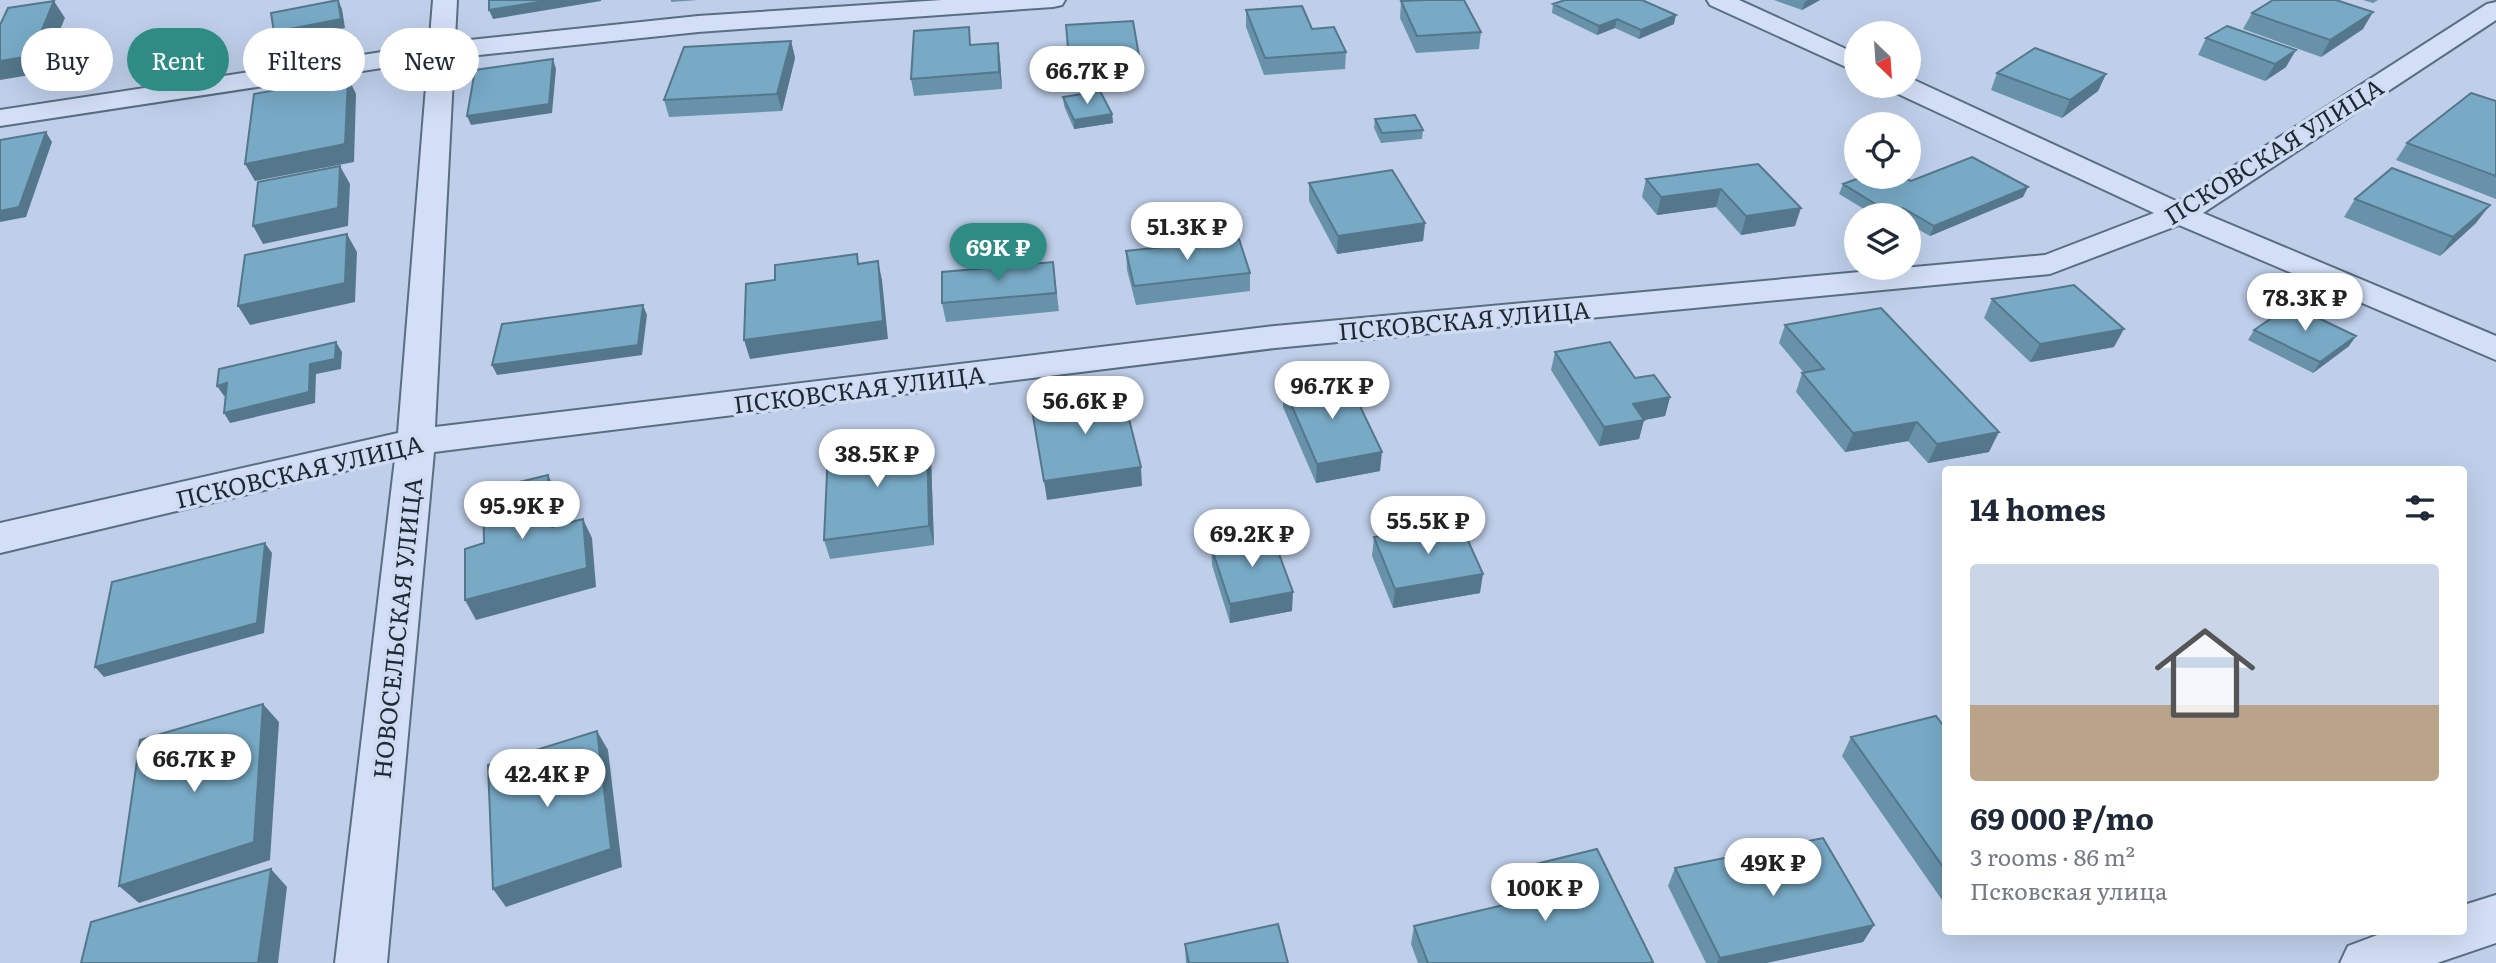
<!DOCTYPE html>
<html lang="en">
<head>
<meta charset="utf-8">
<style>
	:root { --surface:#fff; --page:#f2f2f3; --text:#1f2937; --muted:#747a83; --line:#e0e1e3; --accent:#2e8c85 }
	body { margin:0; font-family:Literata,serif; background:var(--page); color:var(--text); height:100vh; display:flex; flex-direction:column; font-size:26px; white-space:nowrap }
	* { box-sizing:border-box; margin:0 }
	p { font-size:23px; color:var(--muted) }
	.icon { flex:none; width:38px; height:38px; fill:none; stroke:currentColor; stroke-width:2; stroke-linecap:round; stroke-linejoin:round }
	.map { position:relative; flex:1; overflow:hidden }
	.details { position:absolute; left:1942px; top:466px; width:525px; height:469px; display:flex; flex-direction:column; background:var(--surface); border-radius:7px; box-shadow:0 7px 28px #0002 }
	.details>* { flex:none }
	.top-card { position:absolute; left:21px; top:28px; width:665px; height:63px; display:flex; gap:14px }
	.needle { width:46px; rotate:155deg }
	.controls { position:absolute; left:1844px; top:21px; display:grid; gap:14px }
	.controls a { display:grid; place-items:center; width:77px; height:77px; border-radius:50%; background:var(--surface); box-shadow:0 7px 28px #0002; font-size:35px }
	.price { position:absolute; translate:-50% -60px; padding:0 16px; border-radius:24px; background:#fff; color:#222; font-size:23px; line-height:46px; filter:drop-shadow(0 2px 4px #0008) }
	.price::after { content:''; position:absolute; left:50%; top:42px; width:21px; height:16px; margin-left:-10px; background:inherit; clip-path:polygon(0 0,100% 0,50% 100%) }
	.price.selected { background:var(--accent); color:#fff }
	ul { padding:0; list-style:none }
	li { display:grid; align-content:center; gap:14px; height:371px; padding:0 28px }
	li+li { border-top:2px solid var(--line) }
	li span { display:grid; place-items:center; height:217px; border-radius:7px; color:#555 }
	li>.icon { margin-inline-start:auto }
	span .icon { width:126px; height:126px; fill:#fffc; stroke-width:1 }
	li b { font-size:30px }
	h2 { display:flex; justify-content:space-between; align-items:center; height:84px; padding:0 28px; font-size:30px }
	.pill { padding:0 24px; border-radius:32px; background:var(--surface); box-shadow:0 7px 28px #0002; font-size:24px; line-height:63px }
	.pill.selected { background:var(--accent); color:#fff }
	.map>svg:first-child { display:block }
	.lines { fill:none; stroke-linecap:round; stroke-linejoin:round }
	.minor-casing { stroke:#596e81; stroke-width:4 }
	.tertiary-casing { stroke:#596e81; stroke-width:4 }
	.minor { fill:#d2dff6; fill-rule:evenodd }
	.tertiary { fill:#d2dff6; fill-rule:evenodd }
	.wall { fill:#6792aa }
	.shaded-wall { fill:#54778b }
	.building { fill:#78aac6; stroke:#54778b; stroke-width:2 }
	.labels { text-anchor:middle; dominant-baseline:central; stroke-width:7; stroke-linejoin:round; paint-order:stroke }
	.street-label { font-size:24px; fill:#1c2932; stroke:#cedbf2 }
</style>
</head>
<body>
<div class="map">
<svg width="2496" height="963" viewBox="0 0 2496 963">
	<rect width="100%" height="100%" fill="#bfcfea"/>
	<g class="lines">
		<g class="minor-casing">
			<path id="minor" d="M433 0H457L435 427 1275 326 2045 255 2154 213 1894 92 1891 86H1909V79L1914 80 2178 202 2487 4 2496 2V20L2203 213 2496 336V360L2179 225 2050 274 1275 348 434 452 387 963H335L395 459 0 553V523L398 433Z
				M1707 0H1739L1857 54V72L1710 5Z
				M2496 895V943L2437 963H2340L2348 946 2388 931H2464V905Z"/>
		</g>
		<g class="tertiary-casing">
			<path id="tertiary" d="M942 0H1065L1062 5 1053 7 698 32 441 59 0 126V110L441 43 698 16Z"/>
		</g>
		<use href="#minor" class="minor"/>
		<use href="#tertiary" class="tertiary"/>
	</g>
	<path class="wall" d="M671 0H698L671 2Z
		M1774 0H1820L1802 10Z
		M2363 0H2378L2373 3Z
		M1401 1 1481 32 1479 49 1416 53 1400 18Z
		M1553 4 1674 24 1639 39 1615 28 1597 35 1552 13Z
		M1246 10 1312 29 1346 52 1345 69 1264 75 1246 27Z
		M2252 13 2363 29 2321 57 2243 29Z
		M1066 25 1139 56 1140 73 1071 77Z
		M2206 38 2286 67 2265 81 2198 55Z
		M791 41 795 58 782 111 669 117 664 100Z
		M998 43 1000 60 1002 89 914 96 911 79Z
		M1997 73 2106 74 2098 91 2062 118 1991 90Z
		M1063 97 1112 114 1113 123 1074 129 1064 106Z
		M2496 101V199L2396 160 2407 143Z
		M1375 119 1423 130 1422 139 1381 143 1374 128Z
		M1758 164 1795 226 1741 235 1716 207 1657 215 1642 197 1646 179Z
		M1911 181 2023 197 1930 236 1909 224V215H1874L1839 194 1843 184Z
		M1309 183 1425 223 1423 241 1337 254 1309 201Z
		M2355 199 2476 223 2440 256 2344 217Z
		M1126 251 1250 273V291L1136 305 1127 270Z
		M1053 262 1059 311 946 322 942 303Z
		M1992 299 2114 347 2030 362 1984 318Z
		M1785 325 1989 452 1928 463 1908 441 1845 452 1796 392 1802 373H1804L1779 343Z
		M2254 330 2349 346 2313 373 2248 340Z
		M1555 352 1635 378 1670 397 1665 416 1644 420 1639 439 1599 446 1551 370Z
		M1284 388 1380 471 1316 483 1283 407Z
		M927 439 931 458 934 545 830 559 824 540Z
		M1374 537 1480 593 1393 608 1372 556Z
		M1211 546 1292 611 1230 623 1212 565Z
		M1946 729V899L1942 900 1842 756 1851 737Z
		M1532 865 1652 963H1418L1411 944 1414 926 1534 898 1527 883Z
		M1675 868 1874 925 1863 942 1766 963H1706L1668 886Z
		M1185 944 1288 963H1186Z"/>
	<path class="shaded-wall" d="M338 0 342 9 345 28 278 41 274 32Z
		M551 0H601V1L493 19 489 10Z
		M1808 0H1820L1802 10 1805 2Z
		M54 1 65 18 42 73 0 80V61Z
		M2373 12 2363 29 2321 57 2330 40Z
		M1676 15 1674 24 1639 39 1641 30Z
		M1617 19 1615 28 1597 35 1599 26Z
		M791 41 795 58 782 111 777 94Z
		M998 43 1000 60 1002 89 999 72Z
		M2296 50 2286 67 2265 81 2275 64Z
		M553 59 556 69 552 113 471 125 467 116Z
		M2106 74 2098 91 2062 118 2070 100Z
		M348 77 356 94 354 162 255 181 245 164Z
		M1112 114 1113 123 1074 129V120Z
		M46 132 52 142 26 217 0 222V211Z
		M340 166 350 184 348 226 263 244 253 226Z
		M2028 187 2023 197 1930 236 1934 226Z
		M1721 189 1716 207 1657 215 1661 197Z
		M2490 205 2476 223 2440 256 2453 237Z
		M1801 208 1795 226 1741 235 1746 216Z
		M1903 208 1900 215H1889L1890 213Z
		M1425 223 1423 241 1337 254 1338 236Z
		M347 234 357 252 355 302 250 325 238 306Z
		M878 261 882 280 888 339 750 359 744 340Z
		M643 305 647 315 642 355 497 375 492 365Z
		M2124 329 2114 347 2030 362 2040 344Z
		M2356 336 2349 346 2313 373 2320 362Z
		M336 342 342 352 341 369 316 374 315 403 230 423 224 413 310 364Z
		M227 383 234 393 224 396 217 386Z
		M1670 397 1665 416 1629 423 1633 404Z
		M1644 420 1639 439 1599 446 1604 427Z
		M1917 422 1908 441 1845 452 1853 433Z
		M1999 432 1989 452 1928 463 1937 444Z
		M927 439 931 458 934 545 929 526Z
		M1382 452 1380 471 1316 483 1317 464Z
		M1141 467 1142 486 1047 500 1044 481Z
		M548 475 557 494 561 546 552 527Z
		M583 519 592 538 596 587 476 620 465 600Z
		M265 543 272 553 264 633 104 677 95 667Z
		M1483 574 1480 593 1393 608 1395 589Z
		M1293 592 1292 611 1230 623V604Z
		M263 704 279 722 270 860 139 903 119 886Z
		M597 731 608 750 622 867 506 907 493 889Z
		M271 869 287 887 278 963H258Z
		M1874 925 1863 942 1766 963H1717L1720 958Z"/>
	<path class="building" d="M338 0 341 19 274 32 271 13Z
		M489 0H551L489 10Z
		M1425 0H1464L1481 32 1417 36 1401 1Z
		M1565 0H1642L1676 15 1641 30 1617 19 1599 26 1553 4Z
		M2273 0H2336L2373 12 2330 40 2252 13Z
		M54 1 31 56 0 61V25L8 8Z
		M1302 6 1312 29 1334 27 1346 52 1265 58 1246 10Z
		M1133 21 1139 56 1069 60 1066 25Z
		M2227 26 2296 50 2275 64 2206 38Z
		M969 27 970 45 998 43 999 72 911 79 914 31Z
		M791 41 777 94 664 100 684 47Z
		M2035 48 2106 74 2070 100 1997 73Z
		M553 59 549 104 467 116 475 70Z
		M348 77 345 144 245 164 254 94Z
		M1100 91 1112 114 1074 120 1063 97Z
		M2471 93 2496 101V176L2407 143Z
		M1415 115 1423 130 1382 133 1375 119Z
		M46 132 19 207 0 211V140Z
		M1972 157 2028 187 1934 226 1903 208 1890 213 1843 184 1862 177H1903L1911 181Z
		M1758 164 1801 208 1746 216 1721 189 1661 197 1646 179Z
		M340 166 338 208 253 226 258 182Z
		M2392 168 2490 205 2453 237 2355 199Z
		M1392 170 1425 223 1338 236 1309 183Z
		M347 234 345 283 238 306 245 255Z
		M1239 239 1250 273 1134 286 1126 251Z
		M857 254 858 264 878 261 883 321 744 340 746 284 775 280V265Z
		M1053 262 1056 293 942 303V272Z
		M2074 285 2124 329 2040 344 1992 299Z
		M643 305 638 345 492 365 502 324Z
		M2291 305 2356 336 2320 362 2254 330Z
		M1881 308 1999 432 1937 444 1917 422 1853 433 1802 373 1824 369 1785 325Z
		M336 342 335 359 310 364 309 392 224 413 227 383 217 386 219 369Z
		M1610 342 1635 378 1654 375 1670 397 1633 404 1644 420 1604 427 1555 352Z
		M1346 377 1382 452 1317 464 1284 388Z
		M1122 391 1141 467 1044 481 1031 404Z
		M927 439 929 526 824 540 828 451Z
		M548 475 552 527 583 519 587 568 465 600V549L484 543 483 491Z
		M1460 523 1483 574 1395 589 1374 537Z
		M1272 535 1293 592 1230 604 1211 546Z
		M265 543 257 623 95 667 112 582Z
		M263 704 254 842 119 886 140 740Z
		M1936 716 1946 729V871L1851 737Z
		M597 731 611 849 493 889 488 765Z
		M1823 838 1874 925 1720 958 1675 868Z
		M1597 849 1653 962 1648 963H1428L1414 926 1546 895 1532 865Z
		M271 869 258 963H81L91 922Z
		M1278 924 1288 963H1189L1185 944Z"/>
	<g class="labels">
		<g class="street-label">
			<text transform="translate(2273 150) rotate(-32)">ПСКОВСКАЯ УЛИЦА</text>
			<text transform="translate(1464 319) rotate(-5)">ПСКОВСКАЯ УЛИЦА</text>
			<text transform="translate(859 388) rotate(-7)">ПСКОВСКАЯ УЛИЦА</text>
			<text transform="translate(299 470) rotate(-13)">ПСКОВСКАЯ УЛИЦА</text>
			<text transform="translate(396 628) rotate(-84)">НОВОСЕЛЬСКАЯ УЛИЦА</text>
		</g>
	</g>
</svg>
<div class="controls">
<a><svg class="needle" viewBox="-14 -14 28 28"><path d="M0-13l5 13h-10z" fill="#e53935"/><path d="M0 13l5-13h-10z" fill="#747a83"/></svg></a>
<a><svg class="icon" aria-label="locate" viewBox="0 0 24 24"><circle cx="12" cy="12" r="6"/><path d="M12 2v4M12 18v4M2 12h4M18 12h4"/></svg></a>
<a><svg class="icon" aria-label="layers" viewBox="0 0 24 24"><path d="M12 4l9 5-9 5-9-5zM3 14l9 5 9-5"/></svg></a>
</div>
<b class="price" style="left:1087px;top:106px">66.7K ₽</b>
<b class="price" style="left:1187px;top:262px">51.3K ₽</b>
<b class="price selected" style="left:998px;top:283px">69K ₽</b>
<b class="price" style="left:2305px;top:333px">78.3K ₽</b>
<b class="price" style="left:1332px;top:421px">96.7K ₽</b>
<b class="price" style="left:1085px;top:436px">56.6K ₽</b>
<b class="price" style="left:877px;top:489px">38.5K ₽</b>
<b class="price" style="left:522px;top:541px">95.9K ₽</b>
<b class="price" style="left:1428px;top:556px">55.5K ₽</b>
<b class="price" style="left:1252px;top:569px">69.2K ₽</b>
<b class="price" style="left:194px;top:794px">66.7K ₽</b>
<b class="price" style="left:547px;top:809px">42.4K ₽</b>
<b class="price" style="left:1773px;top:898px">49K ₽</b>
<b class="price" style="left:1545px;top:923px">100K ₽</b>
<div class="top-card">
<a class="pill">Buy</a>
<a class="pill selected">Rent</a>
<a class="pill">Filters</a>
<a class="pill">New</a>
</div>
<section class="details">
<h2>14 homes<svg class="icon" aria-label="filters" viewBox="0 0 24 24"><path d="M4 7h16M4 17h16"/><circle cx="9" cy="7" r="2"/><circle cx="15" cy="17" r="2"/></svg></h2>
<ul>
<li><span style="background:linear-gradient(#c9d6e8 65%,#b9a48a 0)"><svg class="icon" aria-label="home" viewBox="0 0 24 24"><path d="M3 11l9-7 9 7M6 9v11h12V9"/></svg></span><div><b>69 000 ₽/mo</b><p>3 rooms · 86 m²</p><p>Псковская улица</p></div></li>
</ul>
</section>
</div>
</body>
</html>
